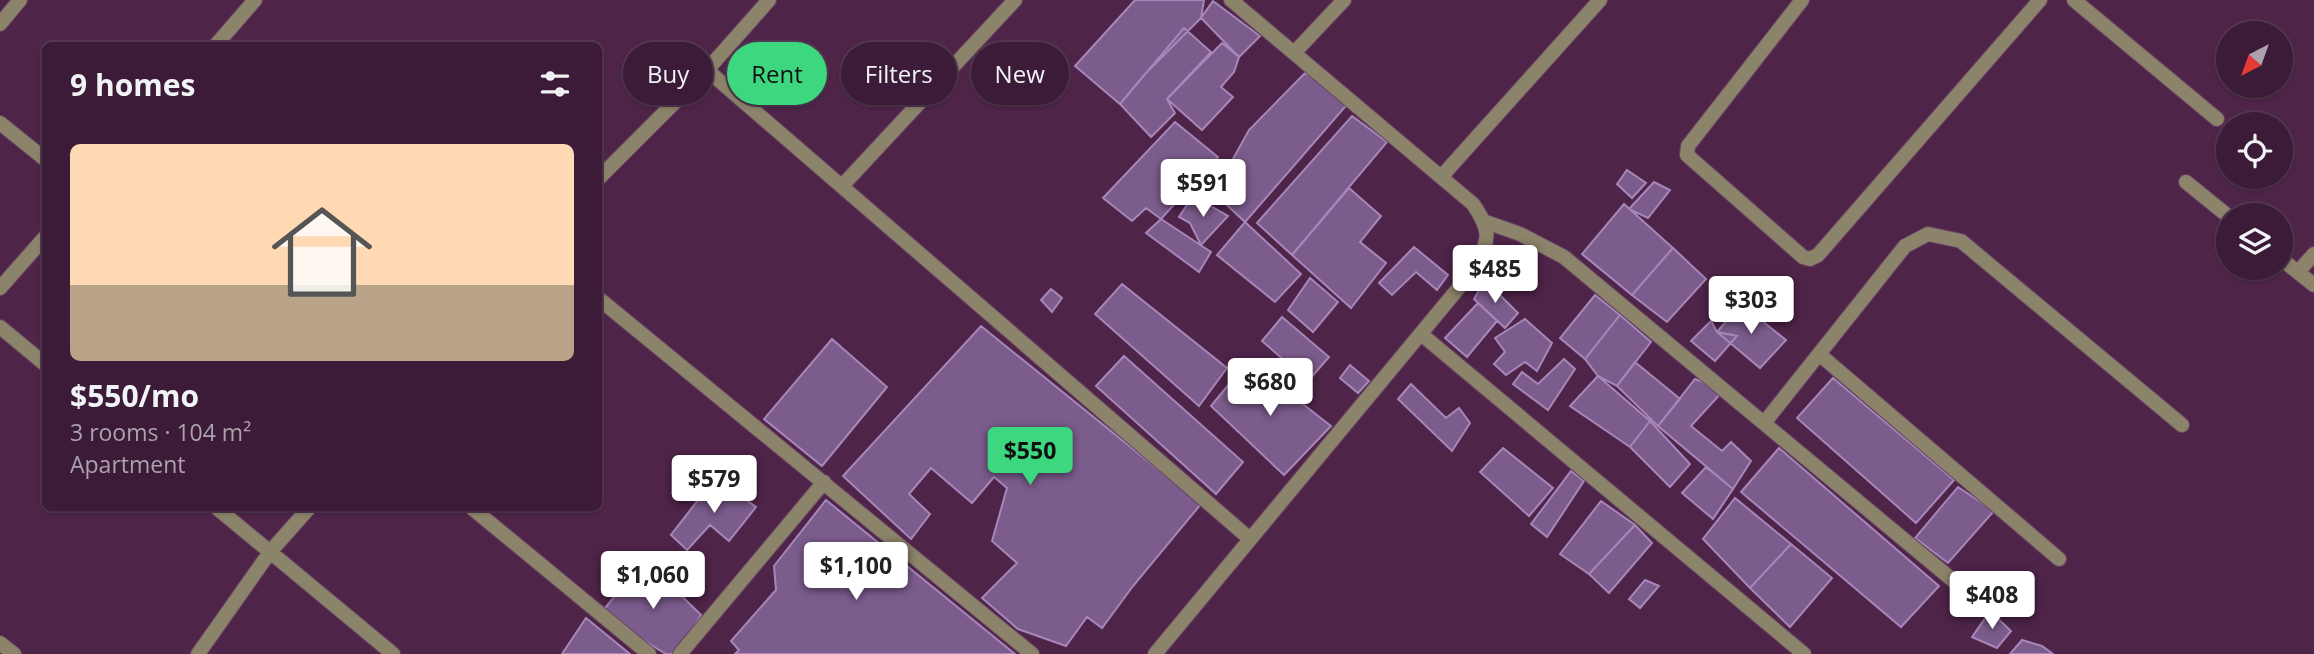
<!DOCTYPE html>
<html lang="en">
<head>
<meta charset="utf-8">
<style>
	:root { --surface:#3b1b37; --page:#42243f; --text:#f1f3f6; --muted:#aca1ad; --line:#543952; --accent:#3cd77e }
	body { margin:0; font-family:"Open Sans",sans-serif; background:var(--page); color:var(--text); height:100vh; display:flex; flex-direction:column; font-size:26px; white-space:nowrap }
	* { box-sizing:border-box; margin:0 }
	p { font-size:23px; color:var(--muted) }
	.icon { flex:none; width:38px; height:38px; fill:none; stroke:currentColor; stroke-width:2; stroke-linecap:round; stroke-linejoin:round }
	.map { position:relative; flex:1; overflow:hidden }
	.details { position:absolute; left:42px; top:42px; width:560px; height:469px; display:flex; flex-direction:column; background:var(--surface); border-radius:10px; box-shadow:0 2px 5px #0004,0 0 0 2px var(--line) }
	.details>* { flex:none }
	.top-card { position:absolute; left:623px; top:42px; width:665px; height:63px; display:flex; gap:14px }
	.needle { width:46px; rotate:221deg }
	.controls { position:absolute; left:2216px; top:21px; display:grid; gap:14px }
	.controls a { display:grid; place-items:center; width:77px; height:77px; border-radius:50%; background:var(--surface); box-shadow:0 2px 5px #0004,0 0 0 2px var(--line); font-size:35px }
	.price { position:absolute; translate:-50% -60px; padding:0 16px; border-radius:7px; background:#fff; color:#222; font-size:23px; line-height:46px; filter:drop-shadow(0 2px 4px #0008) }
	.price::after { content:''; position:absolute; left:50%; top:42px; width:21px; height:16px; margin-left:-10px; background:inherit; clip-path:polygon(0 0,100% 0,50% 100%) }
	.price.selected { background:var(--accent); color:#111 }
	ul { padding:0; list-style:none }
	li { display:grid; align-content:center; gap:14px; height:371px; padding:0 28px }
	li+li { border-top:2px solid var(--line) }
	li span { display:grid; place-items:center; height:217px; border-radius:10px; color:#555 }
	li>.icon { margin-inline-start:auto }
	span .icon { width:126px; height:126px; fill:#fffc; stroke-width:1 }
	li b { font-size:30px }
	h2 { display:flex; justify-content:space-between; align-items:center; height:84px; padding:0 28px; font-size:30px }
	.chip { padding:0 24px; border-radius:32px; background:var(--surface); box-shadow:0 2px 5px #0004,0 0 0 2px var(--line); font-size:24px; line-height:63px }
	.chip.selected { background:var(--accent); color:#111 }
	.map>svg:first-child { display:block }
	.building { fill:#7c5c8d; stroke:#a786b9; stroke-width:2 }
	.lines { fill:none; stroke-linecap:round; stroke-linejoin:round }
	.street-casing { stroke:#6a4264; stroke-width:16 }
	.street { stroke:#8b836a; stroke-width:14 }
</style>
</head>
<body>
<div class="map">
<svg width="2314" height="654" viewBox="0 0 2314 654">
	<rect width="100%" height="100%" fill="#4f2449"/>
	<path class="building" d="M1135 0H1204L1201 18 1145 74 1120 104 1075 66Z
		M1213 1 1260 36 1239 57 1201 18Z
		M1184 28 1211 52 1167 99 1175 113 1151 137 1120 104Z
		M1222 43 1239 57 1234 72 1221 87 1233 97 1202 130 1167 99Z
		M1305 73 1351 100 1245 222 1214 193 1249 130Z
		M1352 116 1387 142 1292 255 1257 223Z
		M1175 122 1218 157 1161 219 1146 208 1132 221 1103 198Z
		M1627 170 1646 183 1632 198 1617 184Z
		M1654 182 1670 190 1648 218 1629 209Z
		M1349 188 1381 216 1360 242 1386 263 1351 308 1292 255Z
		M1191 199 1207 204 1228 216 1201 245 1190 223 1179 217Z
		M1624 204 1673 248 1632 295 1582 254Z
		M1161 219 1211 252 1199 272 1146 233Z
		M1245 222 1301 274 1275 302 1217 255Z
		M1414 247 1448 275 1437 290 1416 272 1392 295 1379 283Z
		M1673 248 1706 279 1667 322 1632 295Z
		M1310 278 1338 302 1313 332 1288 310Z
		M1485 280 1518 313 1505 328 1474 299Z
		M1122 284 1227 368 1199 406 1095 314Z
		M1051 289 1062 298 1052 312 1041 300Z
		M1595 295 1620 315 1585 359 1560 338Z
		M1478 303 1497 321 1467 357 1445 338Z
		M1741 304 1786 340 1760 368 1717 332Z
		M1620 315 1651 342 1617 386 1598 376 1585 359Z
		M1282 317 1329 357 1308 381 1262 341Z
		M1525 319 1552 343 1537 371 1525 362 1506 375 1494 364 1505 352 1495 338Z
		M1711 321 1717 332 1737 336 1715 361 1691 341Z
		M981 326 1201 504 1133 586 1102 628 1087 617 1066 646 1018 629 982 598 1017 563 992 541 1007 488 994 477 972 503 931 468 909 494 930 514 911 539 843 476Z
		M832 339 887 387 822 466 764 419Z
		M1124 356 1243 462 1216 494 1096 386Z
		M1564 359 1575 369 1548 410 1513 384 1522 372 1538 384Z
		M1248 361 1331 426 1284 475 1211 406Z
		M1635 362 1680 399 1658 426 1617 386Z
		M1350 365 1369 381 1358 393 1340 378Z
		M1598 376 1650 421 1630 447 1570 406Z
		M1833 378 1954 480 1916 523 1797 418Z
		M1695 379 1724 390 1691 426 1722 451 1731 442 1751 461 1733 489 1658 426Z
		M1411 384 1446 418 1459 408 1470 423 1452 451 1398 399Z
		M1650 421 1690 464 1670 487 1630 447Z
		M1503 448 1553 488 1529 516 1480 472Z
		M1779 448 1939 586 1901 627 1741 492Z
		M1706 467 1733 489 1713 519 1682 493Z
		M1571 471 1584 481 1547 537 1531 524Z
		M715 478 756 507 729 541 710 525 687 550 671 535Z
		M1958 487 1994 511 1948 563 1915 538Z
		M1735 498 1791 544 1750 588 1703 539Z
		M826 500 1015 654H735L739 650 731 641 776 590 774 566Z
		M1601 501 1635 525 1589 574 1560 554Z
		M1635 525 1652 543 1609 593 1589 574Z
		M1791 544 1832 578 1790 627 1750 588Z
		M645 560 701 615 679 654H666L600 614Z
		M1645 580 1659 586 1640 608 1629 599Z
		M1990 611 2011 631 1997 648 1972 637Z
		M586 618 630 654H562Z
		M2022 640 2042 646 2053 654H2010Z"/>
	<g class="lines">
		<g class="street-casing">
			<path id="street" d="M1802 0 1688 146 1687 155 1803 257 1810 259 1818 255 2040 0
				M2074 0 2217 119
				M0 24 20 0
				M215 46 255 0
				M1294 53 1344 0
				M707 70 1250 539
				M0 123 46 160
				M1441 177 1600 0
				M598 179 707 70 769 0
				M2186 182 2228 216
				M842 186 1015 0
				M1486 222 1520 234 1564 257 1967 592
				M2280 258 2314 285
				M2298 272 2314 254
				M0 288 46 236
				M598 298 1032 654
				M0 327 46 365
				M1421 334 1804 654
				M1819 354 2059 559
				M1764 423 1905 246 1928 234 1961 241 2182 425
				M217 508 393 654
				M472 508 649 654
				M0 643 14 654
				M198 654 270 552 309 508
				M680 654 824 482
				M1155 654 1476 267C1490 238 1491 231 1473 204L1231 0"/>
		</g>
		<use href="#street" class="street"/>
	</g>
</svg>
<div class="controls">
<a><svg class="needle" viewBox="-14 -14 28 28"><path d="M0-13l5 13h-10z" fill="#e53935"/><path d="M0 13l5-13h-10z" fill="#aca1ad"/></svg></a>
<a><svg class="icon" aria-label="locate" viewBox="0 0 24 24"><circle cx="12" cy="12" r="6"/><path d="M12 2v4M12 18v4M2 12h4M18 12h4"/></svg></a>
<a><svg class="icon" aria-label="layers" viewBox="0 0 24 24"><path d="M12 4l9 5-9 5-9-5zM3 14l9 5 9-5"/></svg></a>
</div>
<b class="price" style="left:1203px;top:219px">$591</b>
<b class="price" style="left:1495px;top:305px">$485</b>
<b class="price" style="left:1751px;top:336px">$303</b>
<b class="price" style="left:1270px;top:418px">$680</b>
<b class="price selected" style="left:1030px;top:487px">$550</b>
<b class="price" style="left:714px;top:515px">$579</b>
<b class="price" style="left:856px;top:602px">$1,100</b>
<b class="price" style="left:653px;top:611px">$1,060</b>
<b class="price" style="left:1992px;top:631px">$408</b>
<div class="top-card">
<a class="chip">Buy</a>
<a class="chip selected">Rent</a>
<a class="chip">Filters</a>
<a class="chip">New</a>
</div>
<section class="details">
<h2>9 homes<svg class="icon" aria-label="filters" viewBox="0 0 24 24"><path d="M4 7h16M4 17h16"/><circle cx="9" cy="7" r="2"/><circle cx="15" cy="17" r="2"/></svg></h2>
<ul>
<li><span style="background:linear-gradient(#ffd9b3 65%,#b9a48a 0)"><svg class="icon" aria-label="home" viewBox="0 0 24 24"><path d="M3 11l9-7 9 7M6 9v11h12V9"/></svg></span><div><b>$550/mo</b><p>3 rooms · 104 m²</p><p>Apartment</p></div></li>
</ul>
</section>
</div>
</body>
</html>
